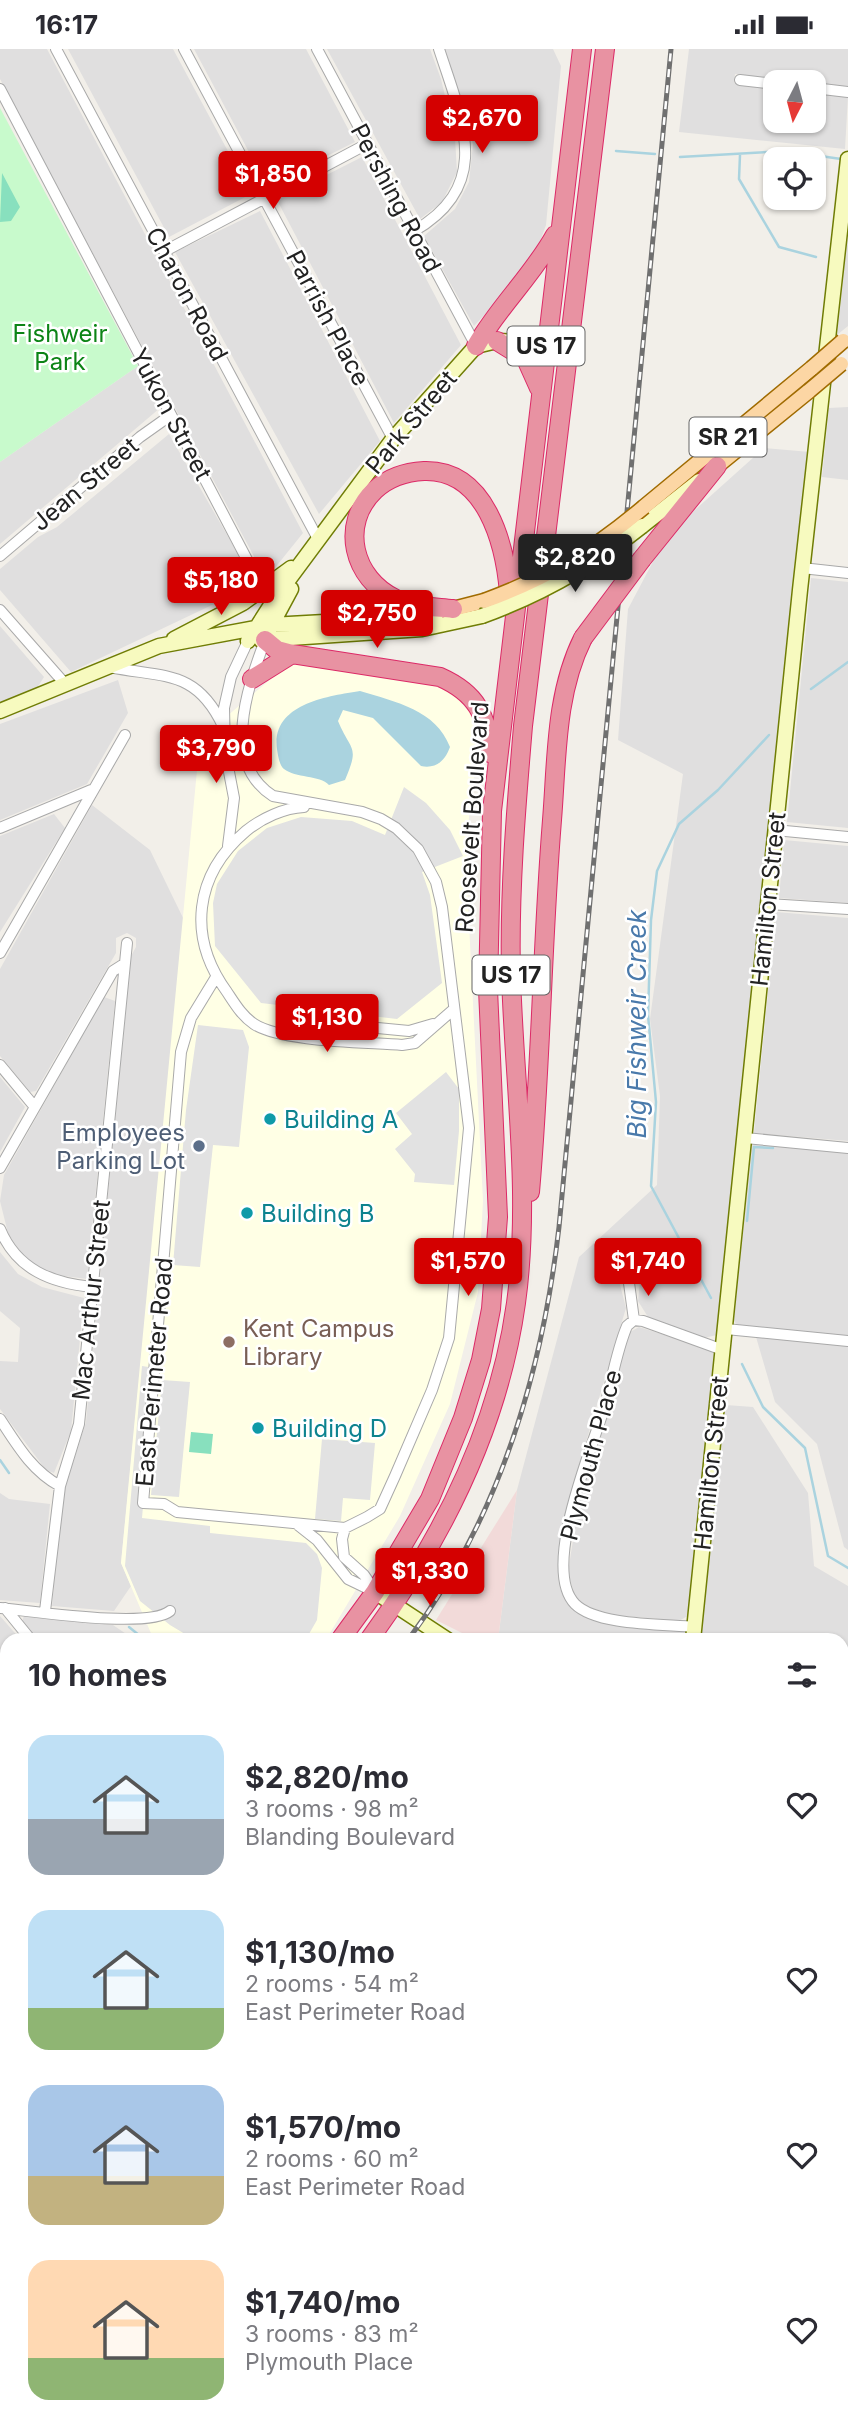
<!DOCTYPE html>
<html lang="en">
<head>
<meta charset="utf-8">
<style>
	:root { --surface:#fff; --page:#f7f7f7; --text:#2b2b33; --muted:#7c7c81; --accent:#d40000 }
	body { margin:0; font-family:Inter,sans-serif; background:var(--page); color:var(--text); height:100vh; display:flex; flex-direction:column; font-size:26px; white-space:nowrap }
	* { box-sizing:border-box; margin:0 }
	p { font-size:23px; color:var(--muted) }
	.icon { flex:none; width:38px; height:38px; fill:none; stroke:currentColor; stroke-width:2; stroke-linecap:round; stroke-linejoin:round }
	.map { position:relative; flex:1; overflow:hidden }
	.details { position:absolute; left:0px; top:1584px; width:849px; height:800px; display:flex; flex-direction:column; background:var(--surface); border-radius:21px 21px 0 0; box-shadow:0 2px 5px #0004 }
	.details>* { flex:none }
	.needle { width:46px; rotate:186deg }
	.controls { position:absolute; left:763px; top:21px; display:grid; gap:14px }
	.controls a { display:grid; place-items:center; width:63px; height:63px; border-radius:14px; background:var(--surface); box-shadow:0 2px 5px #0004; font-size:35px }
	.price { position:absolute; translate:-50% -60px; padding:0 16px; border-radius:7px; background:var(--accent); color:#fff; font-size:23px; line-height:46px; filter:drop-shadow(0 2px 4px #0008) }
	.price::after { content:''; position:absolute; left:50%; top:42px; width:21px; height:16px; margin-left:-10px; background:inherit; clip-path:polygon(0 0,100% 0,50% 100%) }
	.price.on { background:#222; color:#fff }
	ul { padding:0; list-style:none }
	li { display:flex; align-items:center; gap:21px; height:175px; padding:0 28px }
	li span { display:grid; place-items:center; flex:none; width:196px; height:140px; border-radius:21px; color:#555 }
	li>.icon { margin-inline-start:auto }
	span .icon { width:84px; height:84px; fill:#fffc; stroke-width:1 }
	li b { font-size:30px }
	h2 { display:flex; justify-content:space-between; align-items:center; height:84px; padding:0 28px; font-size:30px }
	.status { display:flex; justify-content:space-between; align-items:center; height:49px; padding:0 35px; background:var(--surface); direction:ltr }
	.status svg { height:19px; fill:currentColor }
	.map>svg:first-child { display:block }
	.residential { fill:#e0dfdf }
	.commercial { fill:#f2dad9 }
	.industrial { fill:#ebdbe8 }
	.education { fill:#ffffe5 }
	.park { fill:#c8facc }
	.pitch { fill:#88e0be }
	.parking { fill:#e2e2e2 }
	.water { fill:#aad3df }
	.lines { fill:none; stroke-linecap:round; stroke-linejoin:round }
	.stream { stroke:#aad3df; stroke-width:2.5 }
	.street-casing { stroke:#a9a9a9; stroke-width:12 }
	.secondary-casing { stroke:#707d05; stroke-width:17 }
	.primary-casing { stroke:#a06b00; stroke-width:17 }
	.highway-casing { stroke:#dc2a67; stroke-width:20 }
	.street { stroke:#fff; stroke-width:10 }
	.secondary { stroke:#f7fabf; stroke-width:14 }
	.primary { stroke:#fcd6a4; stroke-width:14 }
	.highway { stroke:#e892a2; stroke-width:18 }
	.rail-casing { stroke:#707070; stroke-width:5 }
	.rail { stroke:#fff; stroke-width:2.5; stroke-dasharray:8; stroke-linecap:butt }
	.secondary-bridge-casing { stroke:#707d05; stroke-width:17; stroke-linecap:butt }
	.primary-bridge-casing { stroke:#a06b00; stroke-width:17; stroke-linecap:butt }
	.highway-bridge-casing { stroke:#dc2a67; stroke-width:20; stroke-linecap:butt }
	.secondary-bridge { stroke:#f7fabf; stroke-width:14 }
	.primary-bridge { stroke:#fcd6a4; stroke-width:14 }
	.highway-bridge { stroke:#e892a2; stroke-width:18 }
	.culture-dot { fill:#0f9aa8; stroke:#fff; stroke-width:2.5 }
	.service-dot { fill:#5c6f8a; stroke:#fff; stroke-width:2.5 }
	.education-dot { fill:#8d6e63; stroke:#fff; stroke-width:2.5 }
	.labels { text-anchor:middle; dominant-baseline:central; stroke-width:5; stroke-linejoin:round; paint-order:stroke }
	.shield { fill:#fff; stroke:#646464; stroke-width:2 }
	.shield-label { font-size:23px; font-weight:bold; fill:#222 }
	.street-label { font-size:24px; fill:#222; stroke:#fff }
	.park-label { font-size:24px; fill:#0c8416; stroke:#fff }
	.culture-label { font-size:24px; fill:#0d838f; stroke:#fff; text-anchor:start }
	.service-label { font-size:24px; fill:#4e5e75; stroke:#fff; text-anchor:end }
	.education-label { font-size:24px; fill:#785e54; stroke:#fff; text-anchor:start }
	.water-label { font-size:26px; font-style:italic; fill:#4a7aab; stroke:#fff }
</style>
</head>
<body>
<div class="status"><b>16:17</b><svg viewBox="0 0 49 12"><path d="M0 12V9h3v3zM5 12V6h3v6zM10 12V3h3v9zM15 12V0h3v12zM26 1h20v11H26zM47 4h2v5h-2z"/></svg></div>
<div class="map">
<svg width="848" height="2383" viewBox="0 0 848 2383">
	<rect width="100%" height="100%" fill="#f2efe9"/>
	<path class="residential" d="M0 0H47L303 484 266 530 0 30Z
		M68 0H173L251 145 169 188Z
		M194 0H306L355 93 267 137Z
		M327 0H430L441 30 455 89 457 123 442 153 420 170Z
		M444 0H553L561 17 546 176 532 215 474 277 424 187 455 160 469 133 473 95Z
		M689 0H848V39L735 25 734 34 775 39V72H814V43L848 47 845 100 679 83Z
		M362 108 461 296 394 374 277 151Z
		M260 162 380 392 319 465 175 203Z
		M848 188V277L837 286Z
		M138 317 160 359 0 495V413Z
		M848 358V431L822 428 829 359Z
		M169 385 253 531 252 537 71 623 0 541V520L38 488 57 478Z
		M764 399 810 403 717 1286 699 1290 648 1268 638 1252 641 1223 630 1215 622 1218 618 1228 626 1259 568 1453 558 1519 561 1542 573 1560 587 1569 684 1582 689 1591H498L517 1441 579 1208 657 1136 660 1047 650 970 683 725 618 691 628 560 667 486Z
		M811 529 848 533V779L787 773Z
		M0 577 44 628 37 639 0 653Z
		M118 631 128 664 87 735 0 771V675Z
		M92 756 150 801 185 873 121 1514 131 1537 114 1562 52 1557 62 1448 86 1373 131 907 136 898V889L127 884 116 889V904L36 1042 30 1043 0 1007V920Z
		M54 765 65 779 0 883V787Z
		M784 791 848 797V854L779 849Z
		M776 863 848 869V1092L754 1084Z
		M104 948 115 952 87 1230 49 1225 23 1208 8 1184 0 1152 4 1126Z
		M0 1028 25 1058 0 1103Z
		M756 1094 848 1103V1287L737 1276 734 1272 752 1095Z
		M0 1203 18 1225 42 1238 84 1249 71 1382 54 1424 46 1421 0 1360V1312L18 1313 20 1279 0 1262Z
		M639 1278 713 1301 715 1305 691 1565 679 1572 613 1566 585 1557 575 1548 568 1523 580 1446 607 1364 625 1293 630 1283Z
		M756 1288 848 1296V1501L844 1498 817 1395 775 1353Z
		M726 1356 753 1358 808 1444 814 1517 848 1537V1652L842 1651V1591H701Z
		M0 1444 9 1450 50 1455 40 1554 0 1551Z
		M24 1566 113 1576 135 1591H36L22 1574Z
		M0 1567 21 1591H7V1751L0 1743Z
		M842 1666H848V1772L842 1771Z
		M0 1768 7 1777V1829L0 1833Z
		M842 1778 848 1779V1882H842Z
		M842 1890 848 1891V1993L842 1992Z
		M7 1953V2029L0 2017V1957Z
		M842 2001 848 2002V2103L842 2102Z
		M842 2112 848 2113V2210H842Z
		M0 2122H7V2175L0 2167Z
		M0 2207 7 2216V2358L0 2364Z
		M842 2232 848 2233V2336L842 2335Z
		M842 2344 848 2345V2383H628L629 2376H842Z
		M341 2376 347 2383H174L168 2377Z
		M419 2376H549L554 2383H411Z
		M25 2377H135L140 2383H17Z"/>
	<path class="commercial" d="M517 1441 498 1591H476L436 1571Z"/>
	<path class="industrial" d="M0 2037 7 2049V2078L0 2087Z"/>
	<path class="education" d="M292 612 431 634 451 642 471 665 479 688 469 767 467 835 483 1152 478 1243 450 1355 400 1467 327 1589 157 1591 153 1589 121 1514 200 690Z"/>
	<path class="park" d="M0 59 138 317 0 413Z"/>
	<path class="pitch" d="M2 124 20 158 11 172 0 173Z
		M191 1383 213 1385 211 1405 189 1403Z"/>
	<path class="parking" d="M404 738 426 754 450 781 463 807 422 823 430 846 442 934 397 970 261 954 215 897 213 854 217 835 238 802 267 779 301 768 352 772 385 786Z
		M198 976 243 981 249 998 239 1098 213 1096 200 1218 173 1216 186 1061Z
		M446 1023 459 1040V1082L454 1136 414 1133 415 1125 395 1100 412 1085 396 1064Z
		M142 1317 155 1319 142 1469 210 1477V1484L306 1494 317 1505 322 1519 317 1571 309 1585 298 1591H195L170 1576 140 1552 125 1517Z
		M162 1331 190 1333 179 1448 151 1446Z
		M322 1390 375 1394 370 1451 343 1449 341 1472 315 1470Z"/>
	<path class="water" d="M360 642C396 653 436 661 450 698 445 712 436 720 421 717L373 669 343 661 338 672C351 703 360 696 345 731L329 736C320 726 295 729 284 720 279 716 278 706 277 700 271 655 328 647 360 642Z"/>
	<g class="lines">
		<path class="stream" d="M616 102 655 105
			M740 106 739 130 779 198 816 208
			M680 108 786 102 841 110
			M811 640 848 613
			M747 1172 754 1098 773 1099
			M711 1249 651 1137 656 1053 648 966 651 871 657 822 679 775 718 741 769 686
			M742 1315 763 1358 805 1399 828 1507 848 1519
			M0 1411 9 1424
			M129 1578 145 1591"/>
		<g class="street-casing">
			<path id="street" d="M56 0 318 490
				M184 0 393 390
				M317 0 476 297
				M740 31 775 35
				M814 39 848 43
				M0 40 263 541
				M414 182C494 136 462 71 439 0
				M165 202 367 95
				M0 507 140 388 171 366
				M802 519 848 524
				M0 561 66 636
				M110 618C164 629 196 620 223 677
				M304 758C284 759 262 769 246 782 194 826 187 888 227 943 235 955 242 967 254 975 281 993 367 993 402 996L415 994 454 960
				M0 779 91 741
				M775 781 848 788
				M228 797 234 749 225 702 224 659 231 628 248 592
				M768 855 848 860
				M0 904 125 686
				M216 928 191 969 181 1003 143 1454 164 1455 177 1463 345 1479 367 1468 380 1460 395 1427 432 1341 449 1289 469 1079 442 858 436 833 418 800 396 779 381 770 362 763 273 747C220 713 248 638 265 591
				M286 957V963L294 971 409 982 433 975
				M0 1016 34 1057
				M745 1089 848 1099
				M0 1119 113 922 124 915
				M0 1180C17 1221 52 1234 92 1238
				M629 1234 634 1271
				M726 1280 848 1292
				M0 1370C17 1396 32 1422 60 1437
				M298 1476 317 1491 348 1530 375 1543
				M345 1479 342 1490 344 1508 364 1526 375 1542
				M0 1559C33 1562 148 1580 170 1562
				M5 1559 31 1591
				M45 1562 60 1437 79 1375 127 894
				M695 1578C664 1575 597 1577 575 1555 541 1520 591 1401 604 1360 612 1332 616 1303 627 1277L634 1271 643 1272 723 1301
				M0 1755 7 1764
				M842 1775 848 1776
				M842 1886H848
				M842 1997 848 1998
				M0 2029 7 2041
				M842 2107 848 2108
				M0 2109H7
				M0 2185 7 2193
				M842 2219 848 2220
				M842 2339 848 2340
				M152 2376 157 2383
				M359 2376 364 2383
				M566 2376 571 2383
				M0 2380 7 2375
				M406 2383 414 2376"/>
		</g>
		<g class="secondary-casing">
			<path id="secondary" d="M642 477 699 432
				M269 581 291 540
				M174 590 243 554 291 519
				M261 591 422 580 482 567
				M248 592 278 545 393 390 476 297 497 292 546 294
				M0 662 159 597 271 576 396 569 438 563
				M375 1543 448 1591
				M693 1591 800 541 848 110
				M842 1661 848 1662
				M624 2383V2376"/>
		</g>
		<g class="primary-casing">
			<path id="primary" d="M717 417 809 342
				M644 458 812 319
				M453 560 484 552"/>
		</g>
		<g class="highway-casing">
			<path id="highway" d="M497 292 526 310 539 339
				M476 297C499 257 533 226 555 186
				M642 510 717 417
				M453 560C435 558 413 558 396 550 353 530 339 475 375 441 389 428 405 423 424 422 486 420 505 495 509 544
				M265 591 277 601 292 605 440 628C478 645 485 665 492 705
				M252 630 292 605
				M530 1143C541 1019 542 895 552 771 557 710 555 645 583 589
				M340 1591 375 1543 430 1450 463 1369 481 1311 491 1260 498 1168 488 940 492 762 582 0
				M369 1591C441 1492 499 1377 516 1254 531 1147 514 1034 511 926 509 843 516 760 523 677L605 0
				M0 1849 7 1845
				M0 1876 7 1872"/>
		</g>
		<use href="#street" class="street"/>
		<use href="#secondary" class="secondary"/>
		<use href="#primary" class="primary"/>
		<use href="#highway" class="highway"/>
		<g class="rail-casing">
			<path id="rail" d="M408 1591C499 1470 542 1326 559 1178L671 0
				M0 1913 7 1908"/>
		</g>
		<use href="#rail" class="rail"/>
		<g class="secondary-bridge-casing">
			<path id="secondary-bridge" d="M482 567C542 545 592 517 642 477"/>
		</g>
		<g class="primary-bridge-casing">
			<path id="primary-bridge" d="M812 319 843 292
				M809 342 841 315
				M484 552C547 529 592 502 644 458"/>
		</g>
		<g class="highway-bridge-casing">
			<path id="highway-bridge" d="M583 589 642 510"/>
		</g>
		<use href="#secondary-bridge" class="secondary-bridge"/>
		<use href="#primary-bridge" class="primary-bridge"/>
		<use href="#highway-bridge" class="highway-bridge"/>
	</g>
	<g class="culture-dot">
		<circle cx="270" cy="1070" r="7"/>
		<circle cx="247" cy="1164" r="7"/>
		<circle cx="258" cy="1379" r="7"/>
	</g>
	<circle class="service-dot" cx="199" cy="1097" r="7"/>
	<circle class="education-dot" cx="229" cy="1293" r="7"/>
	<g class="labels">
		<g class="shield">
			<rect x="507.5" y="277.5" width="77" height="39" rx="5"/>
			<rect x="689.5" y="368.5" width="77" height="39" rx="5"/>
			<rect x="472.5" y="906.5" width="77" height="39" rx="5"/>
		</g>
		<g class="shield-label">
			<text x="546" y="297">US 17</text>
			<text x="728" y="388">SR 21</text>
			<text x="511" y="926">US 17</text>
		</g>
		<g class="street-label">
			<text transform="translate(396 149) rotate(62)">Pershing Road</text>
			<text transform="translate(187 245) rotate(62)">Charon Road</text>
			<text transform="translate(328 269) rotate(62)">Parrish Place</text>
			<text transform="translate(171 365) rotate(62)">Yukon Street</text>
			<text transform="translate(411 373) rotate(-50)">Park Street</text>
			<text transform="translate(85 435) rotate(-40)">Jean Street</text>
			<text transform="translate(472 768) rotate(-86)">Roosevelt Boulevard</text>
			<text transform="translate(768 850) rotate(-84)">Hamilton Street</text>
			<text transform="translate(91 1251) rotate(-84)">Mac Arthur Street</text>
			<text transform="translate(154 1323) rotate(-85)">East Perimeter Road</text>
			<text transform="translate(591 1406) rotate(-75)">Plymouth Place</text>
			<text transform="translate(711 1414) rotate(-84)">Hamilton Street</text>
		</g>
		<g class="park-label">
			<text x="60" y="284">Fishweir<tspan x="60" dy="28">Park</tspan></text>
		</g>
		<g class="culture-label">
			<text x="284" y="1070">Building A</text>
			<text x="261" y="1164">Building B</text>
			<text x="272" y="1379">Building D</text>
		</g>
		<g class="service-label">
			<text x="185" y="1083">Employees<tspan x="185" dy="28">Parking Lot</tspan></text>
		</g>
		<g class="education-label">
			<text x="243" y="1279">Kent Campus<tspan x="243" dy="28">Library</tspan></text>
		</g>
		<g class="water-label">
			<text transform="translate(636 975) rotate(-90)">Big Fishweir Creek</text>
		</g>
	</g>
</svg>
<div class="controls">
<a><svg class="needle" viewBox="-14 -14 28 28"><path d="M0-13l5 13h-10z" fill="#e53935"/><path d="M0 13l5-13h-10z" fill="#7c7c81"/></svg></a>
<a><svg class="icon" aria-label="locate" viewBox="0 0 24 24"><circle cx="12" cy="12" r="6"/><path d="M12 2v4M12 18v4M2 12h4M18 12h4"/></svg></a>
</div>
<b class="price" style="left:482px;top:106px">$2,670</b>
<b class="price" style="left:273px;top:162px">$1,850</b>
<b class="price on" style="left:575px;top:545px">$2,820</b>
<b class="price" style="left:221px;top:568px">$5,180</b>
<b class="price" style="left:377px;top:601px">$2,750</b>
<b class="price" style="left:216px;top:736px">$3,790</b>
<b class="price" style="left:327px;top:1005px">$1,130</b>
<b class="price" style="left:468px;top:1249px">$1,570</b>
<b class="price" style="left:648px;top:1249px">$1,740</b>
<b class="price" style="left:430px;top:1559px">$1,330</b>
<section class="details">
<h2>10 homes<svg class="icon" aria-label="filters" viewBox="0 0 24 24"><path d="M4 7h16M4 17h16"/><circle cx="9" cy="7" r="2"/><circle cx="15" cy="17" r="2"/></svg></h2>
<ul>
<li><span style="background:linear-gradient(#bfe0f5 60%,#9aa5b1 0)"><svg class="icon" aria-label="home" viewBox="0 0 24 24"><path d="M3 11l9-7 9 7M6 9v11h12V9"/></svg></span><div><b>$2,820/mo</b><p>3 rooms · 98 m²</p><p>Blanding Boulevard</p></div><svg class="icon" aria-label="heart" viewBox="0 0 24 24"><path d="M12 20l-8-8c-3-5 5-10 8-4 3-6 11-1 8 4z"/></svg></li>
<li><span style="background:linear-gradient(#bfe0f5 70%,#8fb573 0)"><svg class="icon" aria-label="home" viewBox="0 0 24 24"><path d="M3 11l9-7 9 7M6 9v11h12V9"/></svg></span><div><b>$1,130/mo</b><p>2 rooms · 54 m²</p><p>East Perimeter Road</p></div><svg class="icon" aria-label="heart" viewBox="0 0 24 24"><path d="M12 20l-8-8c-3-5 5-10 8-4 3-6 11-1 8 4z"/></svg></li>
<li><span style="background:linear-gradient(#a9c7e8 65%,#c2b280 0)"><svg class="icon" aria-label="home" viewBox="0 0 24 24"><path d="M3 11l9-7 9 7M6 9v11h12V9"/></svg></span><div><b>$1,570/mo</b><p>2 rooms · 60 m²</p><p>East Perimeter Road</p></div><svg class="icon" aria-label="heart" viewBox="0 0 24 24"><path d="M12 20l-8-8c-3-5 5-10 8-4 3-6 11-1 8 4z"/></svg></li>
<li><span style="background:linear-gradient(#ffd9b3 70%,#8fb573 0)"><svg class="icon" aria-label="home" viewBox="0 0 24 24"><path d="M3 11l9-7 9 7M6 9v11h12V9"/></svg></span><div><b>$1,740/mo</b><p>3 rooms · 83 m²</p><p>Plymouth Place</p></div><svg class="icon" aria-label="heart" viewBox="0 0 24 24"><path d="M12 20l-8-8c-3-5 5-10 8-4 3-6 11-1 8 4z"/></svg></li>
</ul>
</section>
</div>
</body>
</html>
